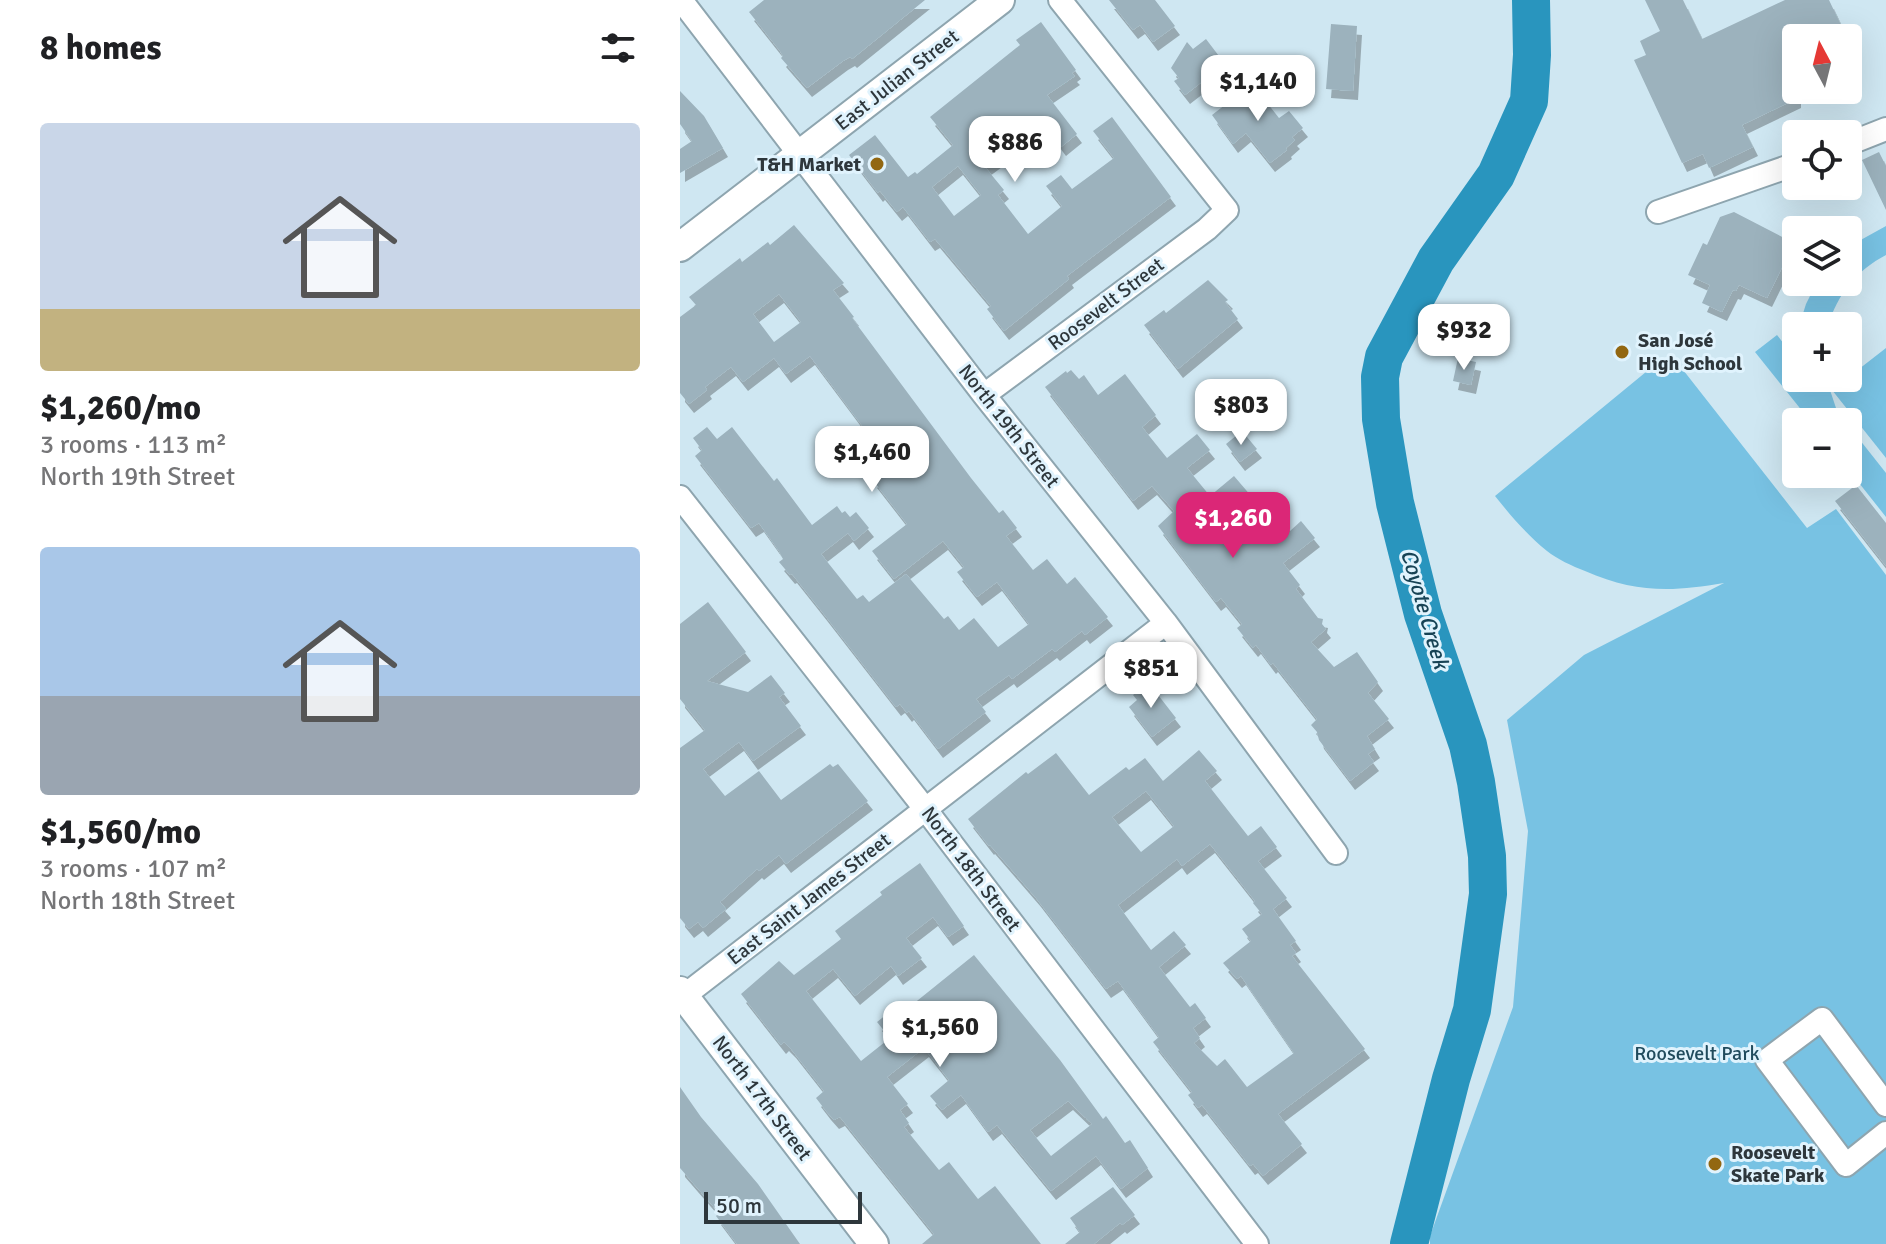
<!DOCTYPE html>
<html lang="en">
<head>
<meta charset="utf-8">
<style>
	:root { --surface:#fff; --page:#f6f6f6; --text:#202124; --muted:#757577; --accent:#db2777 }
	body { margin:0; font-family:Signika,sans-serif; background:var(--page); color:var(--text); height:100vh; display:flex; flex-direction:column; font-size:30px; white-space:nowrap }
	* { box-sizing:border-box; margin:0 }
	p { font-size:26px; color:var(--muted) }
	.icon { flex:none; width:44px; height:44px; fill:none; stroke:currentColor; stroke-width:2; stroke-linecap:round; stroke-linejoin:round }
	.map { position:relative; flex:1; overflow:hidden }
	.drawer { display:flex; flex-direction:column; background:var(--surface); width:680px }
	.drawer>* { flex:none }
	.needle { width:52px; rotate:353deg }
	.fabs { position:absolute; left:1102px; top:24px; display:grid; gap:16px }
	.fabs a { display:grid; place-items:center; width:80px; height:80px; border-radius:8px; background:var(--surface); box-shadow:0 8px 32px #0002; font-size:40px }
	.scale { position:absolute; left:24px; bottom:20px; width:158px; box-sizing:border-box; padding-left:8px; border:4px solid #2e373c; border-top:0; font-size:22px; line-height:28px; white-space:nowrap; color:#2e373c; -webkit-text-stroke:6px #e0f3fd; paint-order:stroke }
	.price { position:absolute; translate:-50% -68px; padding:0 18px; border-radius:16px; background:#fff; color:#222; font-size:26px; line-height:52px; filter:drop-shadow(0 2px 4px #0008) }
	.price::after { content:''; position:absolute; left:50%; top:48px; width:24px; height:18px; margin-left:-12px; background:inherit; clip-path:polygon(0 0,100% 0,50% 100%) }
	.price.selected { background:var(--accent); color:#fff }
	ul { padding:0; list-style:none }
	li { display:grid; align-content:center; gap:16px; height:424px; padding:0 40px }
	li span { display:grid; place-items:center; height:248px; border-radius:8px; color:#555 }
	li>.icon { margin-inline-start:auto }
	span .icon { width:144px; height:144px; fill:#fffc; stroke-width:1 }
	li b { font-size:34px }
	h2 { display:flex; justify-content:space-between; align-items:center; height:96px; padding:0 40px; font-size:34px }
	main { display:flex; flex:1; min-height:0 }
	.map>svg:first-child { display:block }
	.green { fill:#78c2e3 }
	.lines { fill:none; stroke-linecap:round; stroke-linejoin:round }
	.river { stroke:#2995be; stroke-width:38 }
	.building { fill:#9cb2bd; fill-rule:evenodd; filter:url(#shadow) }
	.minor-casing { stroke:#8ea5af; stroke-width:26 }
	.major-casing { stroke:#8ea5af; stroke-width:32 }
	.minor { stroke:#fff; stroke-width:22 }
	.major { stroke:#fff; stroke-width:28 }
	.poi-dot { fill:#926711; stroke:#e0f3fd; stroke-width:3 }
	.labels { text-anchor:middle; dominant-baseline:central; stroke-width:6; stroke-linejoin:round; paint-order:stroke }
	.street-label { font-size:20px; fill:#2e373c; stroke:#e0f3fd }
	.poi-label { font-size:20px; font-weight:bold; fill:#2e373c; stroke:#e0f3fd; text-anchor:start }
	.park-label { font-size:20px; fill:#204b5d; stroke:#e0f3fd }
	.water-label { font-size:22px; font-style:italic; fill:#174355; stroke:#e0f3fd }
</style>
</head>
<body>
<main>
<section class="drawer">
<h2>8 homes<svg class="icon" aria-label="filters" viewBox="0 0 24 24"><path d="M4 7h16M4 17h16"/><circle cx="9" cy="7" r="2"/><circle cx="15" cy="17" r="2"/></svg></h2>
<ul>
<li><span style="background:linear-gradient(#c9d6e8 75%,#c2b280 0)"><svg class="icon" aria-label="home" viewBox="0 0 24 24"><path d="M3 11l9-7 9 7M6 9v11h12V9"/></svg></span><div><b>$1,260/mo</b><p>3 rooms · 113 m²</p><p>North 19th Street</p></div></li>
<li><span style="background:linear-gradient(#a9c7e8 60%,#9aa5b1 0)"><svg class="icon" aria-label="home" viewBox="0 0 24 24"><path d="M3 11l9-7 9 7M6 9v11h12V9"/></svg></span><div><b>$1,560/mo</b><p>3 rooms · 107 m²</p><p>North 18th Street</p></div></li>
</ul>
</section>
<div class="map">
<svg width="1206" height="1244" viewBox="0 0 1206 1244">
	<defs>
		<filter id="shadow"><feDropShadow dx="5" dy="9" stdDeviation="0" flood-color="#0004"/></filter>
	</defs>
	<rect width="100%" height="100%" fill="#cfe7f2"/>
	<path class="green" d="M1206 226V255C1177 270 1157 295 1148 326H1119L1126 304 1137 282H1168V247Z
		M1097 335 1115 358 1116 351V378H1146L1156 408 1166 422H1131L1075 352Z
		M1206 348V458L1152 390Z
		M1000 366 1127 528 1156 509 1206 575V1244H750V1236L833 1007 848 831 827 720 904 655 1044 583C992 592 955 593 905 571 892 566 877 559 867 551 847 535 831 516 815 496L972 367Z
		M1168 425 1206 473V517L1168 469Z"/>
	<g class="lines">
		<path class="river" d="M729 1244 771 1079 792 1010 808 894 807 856 796 782 788 745 743 614 715 503 701 419 700 377 704 357 756 260 816 175 849 101 852 55 851 0"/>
	</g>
	<path class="building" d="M84 0H245L172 59 170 57 163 61 127 88 101 58 103 56 100 51 69 12Z
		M429 0H475L495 26 473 42 460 25 453 30Z
		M965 0H1003L1022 39 1105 0H1149L1167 38H1116V99L1062 125 1073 147 1029 168 1023 154 1002 163 954 60 966 55 960 41 980 31Z
		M361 22 396 70 392 73 395 76 367 95 397 134 381 147 366 127 355 136 352 132 305 167 324 190 318 195 348 234 382 206 366 186 381 175 392 189 434 158 413 131 432 117 491 197 387 276 389 279 324 331 307 309 311 306 255 239 250 242 223 207 217 212 200 191 198 193 169 155 195 135 228 177 235 172 237 174 273 145 250 117 340 45 336 40ZM278 166 301 195 274 216 252 187Z
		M651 24 677 26 673 91 646 89Z
		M526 39 545 64 505 95 494 81 499 78 491 68 507 42 513 49Z
		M572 84 599 118 609 111 623 128 612 137 615 140 606 148 607 150 590 163 566 133 553 144 532 115Z
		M0 91 24 116 43 148 0 173V149L12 141 0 124Z
		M1199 152 1206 166V210L1182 160Z
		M1054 212 1114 243 1087 298 1059 285 1056 291 1053 290 1042 312 1022 303 1030 285 1008 275 1023 243 1027 245 1040 217Z
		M114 225 164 283 153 290 174 317 172 318 291 478 319 513 323 510 337 528 326 536 353 570 367 559 387 584 395 577 428 617 405 635 402 631 375 652 372 649 332 679 329 675 296 699 306 712 258 749 229 711 227 713 220 704 216 707 143 613 112 574 110 575 99 562 103 559 99 551 79 523 71 528 15 456 22 450 13 438 27 427 37 439 52 427 94 481 97 478 132 525 157 506 162 513 165 511 170 517 176 512 189 528 174 541 168 533 141 554 177 599 183 595 189 602 226 574 264 619 268 616 279 630 294 618 318 647 349 624 317 582 297 597 277 572 284 567 263 541 214 579 192 551 227 524 192 479 210 463 130 356 106 374 94 358 63 382 51 367 25 387 27 390 9 404 0 393V317L16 305 9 297 60 258 62 262 88 242 90 245ZM99 294 121 322 94 342 73 314Z
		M528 280 548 300 545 302 558 319 498 369 464 325 484 310 486 313Z
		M778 358 796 362 791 385 773 381Z
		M391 370 399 379 404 375 418 395 445 374 476 415 462 427 487 458 517 434 530 450 507 468 530 496 554 476 578 504 585 500 610 531 621 521 635 538 603 563 620 585 616 589 638 618 643 619 642 624 646 629 631 642 654 667 677 652 698 682 688 693 709 719 687 736 695 749 688 754 694 762 670 781 639 740 637 732 631 725 637 719 593 663 591 665 576 645 573 648 557 628 562 624 541 598 536 602 478 526 494 511 472 486 453 501 365 387 386 371 387 373Z
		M562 431 577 449 560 462 546 444Z
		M1176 485 1206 523V566L1155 501Z
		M28 602 66 652 27 681 68 692 91 675 105 693 99 697 121 726 73 761 59 742 23 769 45 796 79 771 101 800 150 764 153 767 158 764 188 801 106 864 99 855 79 871 77 869 40 902 46 909 23 928 18 922 9 929 0 918V748L25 730 0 699V624Z
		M468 682 496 718 472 737 449 707 457 700 453 695Z
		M519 750 537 771 525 781 568 836 581 826 597 847 578 861 607 898 593 909 616 941 610 945 616 953 612 956 685 1049 598 1114 622 1144 583 1176 573 1164 570 1166 522 1105 518 1108 508 1095 512 1092 473 1042 479 1037 438 981 426 989 356 898 310 845 309 846 288 819 346 772 348 774 376 753 409 795 446 767 449 770 465 758 483 781ZM466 791 494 826 461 852 432 817ZM530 844 575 901 573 903 582 914 562 929 571 941 543 963 557 979 561 976 614 1053 567 1087 545 1059 537 1066 514 1043 520 1038 513 1028 526 1018 515 1003 510 1007 479 967 506 945 494 931 471 950 438 905 497 859 502 866Z
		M240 863 284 926 268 937 253 917 226 938 242 958 218 976 211 966 175 996 153 969 126 991 181 1061 210 1038 197 1022 212 1010 217 1017 294 955 380 1060 423 1119 426 1116 445 1143 450 1140 468 1168 441 1189 416 1156 371 1191 317 1125 308 1132 281 1095 262 1110 250 1096 269 1080 244 1048 207 1077 228 1104 220 1110 229 1123 224 1127 259 1170 269 1162 298 1199 315 1186 361 1244H242L254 1234 160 1117 154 1120 146 1111 136 1098 144 1091 111 1049 104 1042 101 1045 61 994 99 961 114 975 161 939 155 931 202 895 200 892ZM388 1101 412 1124 371 1156 350 1130Z
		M0 1087 21 1117 78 1184 120 1244H57L36 1216 39 1213 0 1168Z
		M433 1187 455 1215 442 1225 440 1223 414 1244H385L400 1232 390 1218Z"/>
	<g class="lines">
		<g class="minor-casing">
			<path id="minor" d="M1 0 304 395 486 623 656 853
				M1168 144 1206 129
				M978 212 1116 164
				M304 395 527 229 547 210 380 0
				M0 497 246 810 577 1244
				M0 999 486 623
				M1206 1105 1142 1019 1087 1060 1166 1165 1206 1133"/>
		</g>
		<g class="major-casing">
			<path id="major" d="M0 247 320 0
				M0 991 194 1244"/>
		</g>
		<use href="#minor" class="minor"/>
		<use href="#major" class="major"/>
	</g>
	<g class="poi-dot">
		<circle cx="197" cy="164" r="8"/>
		<circle cx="942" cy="352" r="8"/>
		<circle cx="1035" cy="1164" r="8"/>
	</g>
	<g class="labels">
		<g class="street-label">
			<text transform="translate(217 80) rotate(-38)">East Julian Street</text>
			<text transform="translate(426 304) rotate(-37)">Roosevelt Street</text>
			<text transform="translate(329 426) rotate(52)">North 19th Street</text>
			<text transform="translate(291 869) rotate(53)">North 18th Street</text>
			<text transform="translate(129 899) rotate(-38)">East Saint James Street</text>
			<text transform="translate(82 1098) rotate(53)">North 17th Street</text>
		</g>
		<g class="poi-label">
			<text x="181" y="164" text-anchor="end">T&amp;H Market</text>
			<text x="958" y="340">San José<tspan x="958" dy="23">High School</tspan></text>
			<text x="1051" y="1152">Roosevelt<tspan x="1051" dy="23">Skate Park</tspan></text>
		</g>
		<g class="park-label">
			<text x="1017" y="1053">Roosevelt Park</text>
		</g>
		<g class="water-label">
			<text transform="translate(745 609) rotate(74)">Coyote Creek</text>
		</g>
	</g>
</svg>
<div class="fabs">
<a><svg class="needle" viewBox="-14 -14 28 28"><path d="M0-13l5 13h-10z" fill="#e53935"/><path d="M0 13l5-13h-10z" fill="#757577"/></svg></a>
<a><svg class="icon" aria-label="locate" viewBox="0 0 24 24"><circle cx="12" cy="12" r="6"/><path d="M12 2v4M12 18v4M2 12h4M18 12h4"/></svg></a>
<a><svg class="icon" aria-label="layers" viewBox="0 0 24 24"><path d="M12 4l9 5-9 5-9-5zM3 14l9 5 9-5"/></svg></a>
<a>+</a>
<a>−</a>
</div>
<div class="scale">50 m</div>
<b class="price" style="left:578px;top:123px">$1,140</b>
<b class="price" style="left:335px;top:184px">$886</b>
<b class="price" style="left:784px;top:372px">$932</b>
<b class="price" style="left:561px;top:447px">$803</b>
<b class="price" style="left:192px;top:494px">$1,460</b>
<b class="price selected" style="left:553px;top:560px">$1,260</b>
<b class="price" style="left:471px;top:710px">$851</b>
<b class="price" style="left:260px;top:1069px">$1,560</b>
</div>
</main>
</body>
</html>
